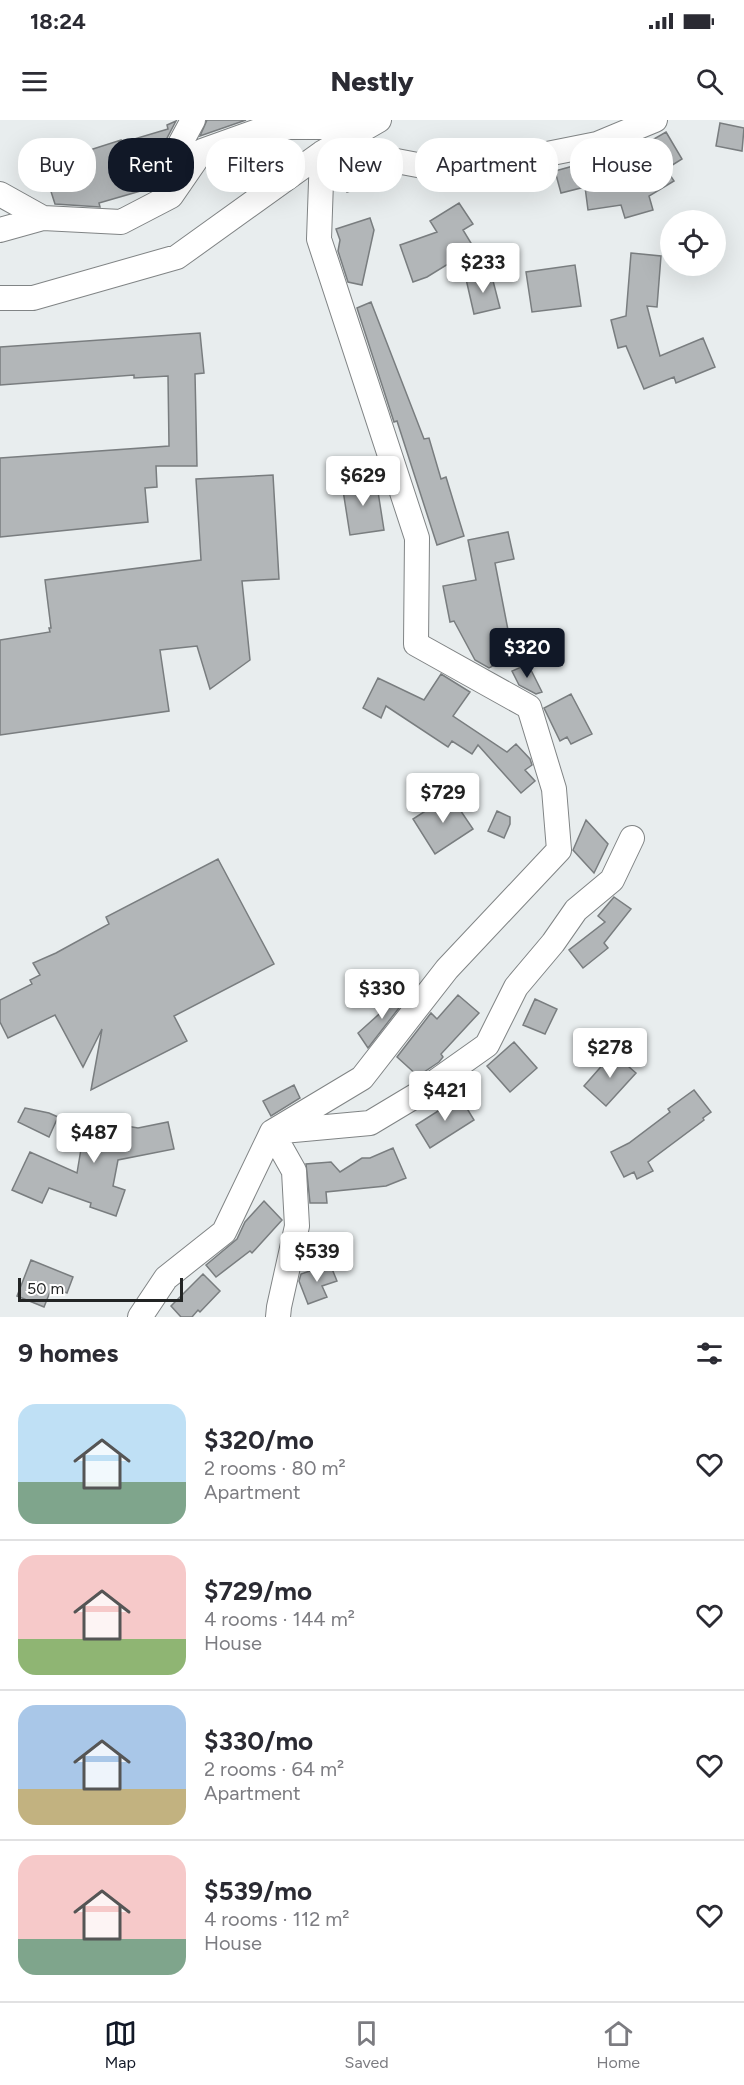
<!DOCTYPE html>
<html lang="en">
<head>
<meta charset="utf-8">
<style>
	:root { --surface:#fff; --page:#f7f7f7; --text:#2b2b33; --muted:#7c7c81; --line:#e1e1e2; --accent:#111827 }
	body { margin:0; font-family:Figtree,sans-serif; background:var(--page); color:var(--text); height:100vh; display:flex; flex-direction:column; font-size:22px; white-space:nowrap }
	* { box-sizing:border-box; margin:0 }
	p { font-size:20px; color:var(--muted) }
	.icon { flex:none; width:33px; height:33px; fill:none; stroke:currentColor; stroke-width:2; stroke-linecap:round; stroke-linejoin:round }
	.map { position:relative; height:1197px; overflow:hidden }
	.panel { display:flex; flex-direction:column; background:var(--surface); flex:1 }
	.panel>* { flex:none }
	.banner { position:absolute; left:18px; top:18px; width:708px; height:54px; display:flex; gap:12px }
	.fabs { position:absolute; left:660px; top:90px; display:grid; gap:12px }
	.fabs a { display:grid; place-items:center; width:66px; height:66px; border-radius:50%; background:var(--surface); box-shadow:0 6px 24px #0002; font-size:30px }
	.scale { position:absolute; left:18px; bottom:15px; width:165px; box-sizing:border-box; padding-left:6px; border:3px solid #222424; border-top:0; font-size:16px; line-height:21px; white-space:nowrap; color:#222424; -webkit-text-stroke:4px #fff; paint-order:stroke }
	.price { position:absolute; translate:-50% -51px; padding:0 14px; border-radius:6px; background:#fff; color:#222; font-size:20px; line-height:39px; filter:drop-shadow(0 2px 3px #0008) }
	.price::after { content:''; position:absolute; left:50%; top:36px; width:18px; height:14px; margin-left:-9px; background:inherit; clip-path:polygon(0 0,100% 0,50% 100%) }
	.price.selected { background:var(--accent); color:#fff }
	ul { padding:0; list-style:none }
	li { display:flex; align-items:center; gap:18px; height:150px; padding:0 18px }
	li+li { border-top:2px solid var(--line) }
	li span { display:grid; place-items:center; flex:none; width:168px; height:120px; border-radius:18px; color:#555 }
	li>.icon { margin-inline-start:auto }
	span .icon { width:72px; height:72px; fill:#fffc; stroke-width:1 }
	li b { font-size:26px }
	h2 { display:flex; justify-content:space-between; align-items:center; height:72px; padding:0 18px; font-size:26px }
	.pill { padding:0 21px; border-radius:24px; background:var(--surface); box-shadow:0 6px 24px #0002; font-size:21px; line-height:54px }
	.pill.selected { background:var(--accent); color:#fff }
	.status { display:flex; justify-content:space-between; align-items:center; height:42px; padding:0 30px; background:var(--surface); direction:ltr }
	.status svg { height:16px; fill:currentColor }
	header { display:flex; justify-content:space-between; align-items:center; height:78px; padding:0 18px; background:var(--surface); font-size:27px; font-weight:800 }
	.tabs { display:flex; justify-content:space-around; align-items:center; height:84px; border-top:2px solid var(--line); background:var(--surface); font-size:16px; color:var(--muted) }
	.tabs a { display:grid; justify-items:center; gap:3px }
	.tabs .selected { color:var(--accent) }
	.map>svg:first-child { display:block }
	.building { fill:#b2b6b8; stroke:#797d7f; stroke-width:1.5 }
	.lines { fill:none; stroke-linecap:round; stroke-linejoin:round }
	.street-casing { stroke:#808485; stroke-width:26 }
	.street { stroke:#fff; stroke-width:24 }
</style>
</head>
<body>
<div class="status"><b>18:24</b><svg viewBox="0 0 49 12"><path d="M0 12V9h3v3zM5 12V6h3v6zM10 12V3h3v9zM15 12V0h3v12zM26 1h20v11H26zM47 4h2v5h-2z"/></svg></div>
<header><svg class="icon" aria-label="menu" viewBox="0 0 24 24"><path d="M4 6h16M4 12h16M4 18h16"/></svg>Nestly<svg class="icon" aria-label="search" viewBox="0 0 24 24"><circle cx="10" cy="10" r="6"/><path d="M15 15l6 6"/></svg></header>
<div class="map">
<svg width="744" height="1197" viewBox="0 0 744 1197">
	<rect width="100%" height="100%" fill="#e8edee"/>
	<path class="building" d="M207 0H246L200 16Z
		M176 1 166 20 165 39 160 41 166 58 161 65 99 83 100 87 55 84 47 59 75 51 71 36 121 20V23L168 9 167 5Z
		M720 3 744 8 742 31 716 26Z
		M666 12 682 39 666 49 674 61 649 76 653 90 625 98 621 85 588 90 585 67 561 73 555 51 577 45 578 47 635 30Z
		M359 39 382 52 384 60 347 72 339 46Z
		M459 83 473 104 463 110 474 128 427 157 413 162 400 125 437 112 430 101Z
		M370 98 374 110 362 165 348 162 338 131 340 120 336 109Z
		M631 133 661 136 657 187 647 186 660 236 703 218 715 247 676 263 674 257 644 269 626 226 618 228 611 200 626 196Z
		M575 145 581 186 532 192 526 152Z
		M491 153 500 188 474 194 466 159Z
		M371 182 424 319 429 318 441 359 446 357 464 416 437 425 397 301 394 302 357 188Z
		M200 213 204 253 195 254 197 346H156L157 367 145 368 148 402 0 417V338L169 326 168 256 134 258V255L0 265V227Z
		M273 355 279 459 242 461 250 540 210 569 197 526 160 530 169 591 0 615V520L50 512 49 508H51L45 460 201 440 196 359Z
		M376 359 384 410 350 415 342 364Z
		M508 412 514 439 495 443 508 510 520 532 489 548 475 540 454 501 450 502 443 466 476 460 468 420Z
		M528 544 542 572 536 574 519 565 512 551Z
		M441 554 470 572 453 596 507 632 516 624 530 639 532 645 525 650 535 661 521 673 478 625 472 634 452 621 448 627 386 586 381 598 363 588 378 558 424 580Z
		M571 574 592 614 571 624 567 617 560 621 544 588Z
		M450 675 473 709 435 734 413 699Z
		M497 691 510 697V704L504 718 488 711Z
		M586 700 608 724 594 753 573 730Z
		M218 739 274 844 174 896 187 921 91 970 102 909 83 947 55 895 8 918 0 902V880L32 864 30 860 40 855 33 843 56 833 109 804 106 797Z
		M614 777 631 789 604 823 608 828 583 848 569 830 605 802 598 796Z
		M402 869 409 875 368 928 358 913 387 887Z
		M458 875 479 893 441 934 443 937 439 942 418 956 397 937 431 893 437 899Z
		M535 879 557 889 545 914 523 905Z
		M514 922 537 948 510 972 487 946Z
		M613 933 636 953 606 986 584 966Z
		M294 965 300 978 271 996 263 981Z
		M694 970 711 992 703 998 704 1000 648 1042 653 1051 637 1059 634 1052 624 1057 611 1032 629 1023 670 992 668 989Z
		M460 977 474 1000 430 1028 416 1005Z
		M25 988 49 993 58 997 49 1017 18 1002Z
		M86 999 138 1008 168 1002 174 1029 118 1040 113 1066 125 1070 116 1096 90 1087 91 1083 49 1068 42 1083 12 1070 30 1032 77 1053Z
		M393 1028 406 1058 386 1066 326 1072 327 1083H310L306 1044 331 1042 340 1052 362 1038H370Z
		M264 1081 282 1100 252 1133 250 1131 216 1157 206 1145 237 1119 245 1102Z
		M31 1140 73 1157 67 1173 52 1167 44 1187 17 1176Z
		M330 1144 337 1161 322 1166 327 1177 308 1184 299 1161 301 1154Z
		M203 1154 220 1171 200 1192 198 1190 192 1197H181L171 1186Z"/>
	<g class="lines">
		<g class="street-casing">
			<path id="street" d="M351 17 386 39 449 51 512 41 597 24 655 0
				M180 63 179 26 193 0
				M0 74 43 98
				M0 110 43 98 121 102 171 76 202 31 269 7H366
				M0 178H33L177 137 322 33 379 0
				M140 1197 166 1158 224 1112 272 1012 362 958 447 849 559 730 554 669 529 587 416 524 417 418 319 119 322 33
				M278 1197 279 1187 297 1106 294 1051 272 1012 370 1003 415 976 487 925 516 867 553 823 576 790 612 760 632 718"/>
		</g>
		<use href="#street" class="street"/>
	</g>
</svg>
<div class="fabs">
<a><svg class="icon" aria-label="locate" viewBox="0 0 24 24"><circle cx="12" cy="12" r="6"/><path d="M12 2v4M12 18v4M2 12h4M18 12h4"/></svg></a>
</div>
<div class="scale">50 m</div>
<b class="price" style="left:483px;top:174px">$233</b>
<b class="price" style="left:363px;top:387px">$629</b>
<b class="price selected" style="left:527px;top:559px">$320</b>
<b class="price" style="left:443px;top:704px">$729</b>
<b class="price" style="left:382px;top:900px">$330</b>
<b class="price" style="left:610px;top:959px">$278</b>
<b class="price" style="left:445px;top:1002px">$421</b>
<b class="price" style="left:94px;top:1044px">$487</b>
<b class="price" style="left:317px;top:1163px">$539</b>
<div class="banner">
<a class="pill">Buy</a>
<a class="pill selected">Rent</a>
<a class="pill">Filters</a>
<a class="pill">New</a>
<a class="pill">Apartment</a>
<a class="pill">House</a>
</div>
</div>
<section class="panel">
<h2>9 homes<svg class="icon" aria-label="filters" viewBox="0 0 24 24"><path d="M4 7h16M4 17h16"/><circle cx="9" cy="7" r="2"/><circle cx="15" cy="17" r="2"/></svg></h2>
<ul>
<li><span style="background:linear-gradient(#bfe0f5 65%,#7fa58c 0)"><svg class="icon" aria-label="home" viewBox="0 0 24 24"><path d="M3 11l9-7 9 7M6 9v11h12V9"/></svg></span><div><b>$320/mo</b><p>2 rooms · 80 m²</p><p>Apartment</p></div><svg class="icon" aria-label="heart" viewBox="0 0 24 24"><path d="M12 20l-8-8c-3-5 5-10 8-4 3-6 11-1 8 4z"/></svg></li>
<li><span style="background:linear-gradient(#f6c9c9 70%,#8fb573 0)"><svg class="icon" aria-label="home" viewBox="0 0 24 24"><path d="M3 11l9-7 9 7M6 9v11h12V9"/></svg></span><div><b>$729/mo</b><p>4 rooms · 144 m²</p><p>House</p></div><svg class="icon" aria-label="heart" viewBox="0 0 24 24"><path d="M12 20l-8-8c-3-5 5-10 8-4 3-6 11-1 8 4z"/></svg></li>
<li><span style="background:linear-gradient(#a9c7e8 70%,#c2b280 0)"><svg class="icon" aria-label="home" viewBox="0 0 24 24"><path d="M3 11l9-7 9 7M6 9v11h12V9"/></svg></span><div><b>$330/mo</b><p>2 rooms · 64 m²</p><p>Apartment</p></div><svg class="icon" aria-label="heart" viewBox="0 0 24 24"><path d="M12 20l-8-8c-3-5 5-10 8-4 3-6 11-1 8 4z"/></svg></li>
<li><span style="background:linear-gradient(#f6c9c9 70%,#7fa58c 0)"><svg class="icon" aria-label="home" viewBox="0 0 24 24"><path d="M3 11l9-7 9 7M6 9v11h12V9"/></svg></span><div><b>$539/mo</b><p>4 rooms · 112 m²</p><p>House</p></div><svg class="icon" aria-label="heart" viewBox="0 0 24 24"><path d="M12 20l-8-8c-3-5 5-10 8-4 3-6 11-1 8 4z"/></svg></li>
</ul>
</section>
<nav class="tabs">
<a class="selected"><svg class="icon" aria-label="map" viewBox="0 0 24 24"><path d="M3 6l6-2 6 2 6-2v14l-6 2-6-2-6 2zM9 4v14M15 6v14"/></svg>Map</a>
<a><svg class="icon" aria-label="saved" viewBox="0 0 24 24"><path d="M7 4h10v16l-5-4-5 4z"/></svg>Saved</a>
<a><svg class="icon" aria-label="home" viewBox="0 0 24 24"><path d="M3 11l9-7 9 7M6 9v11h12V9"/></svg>Home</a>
</nav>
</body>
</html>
